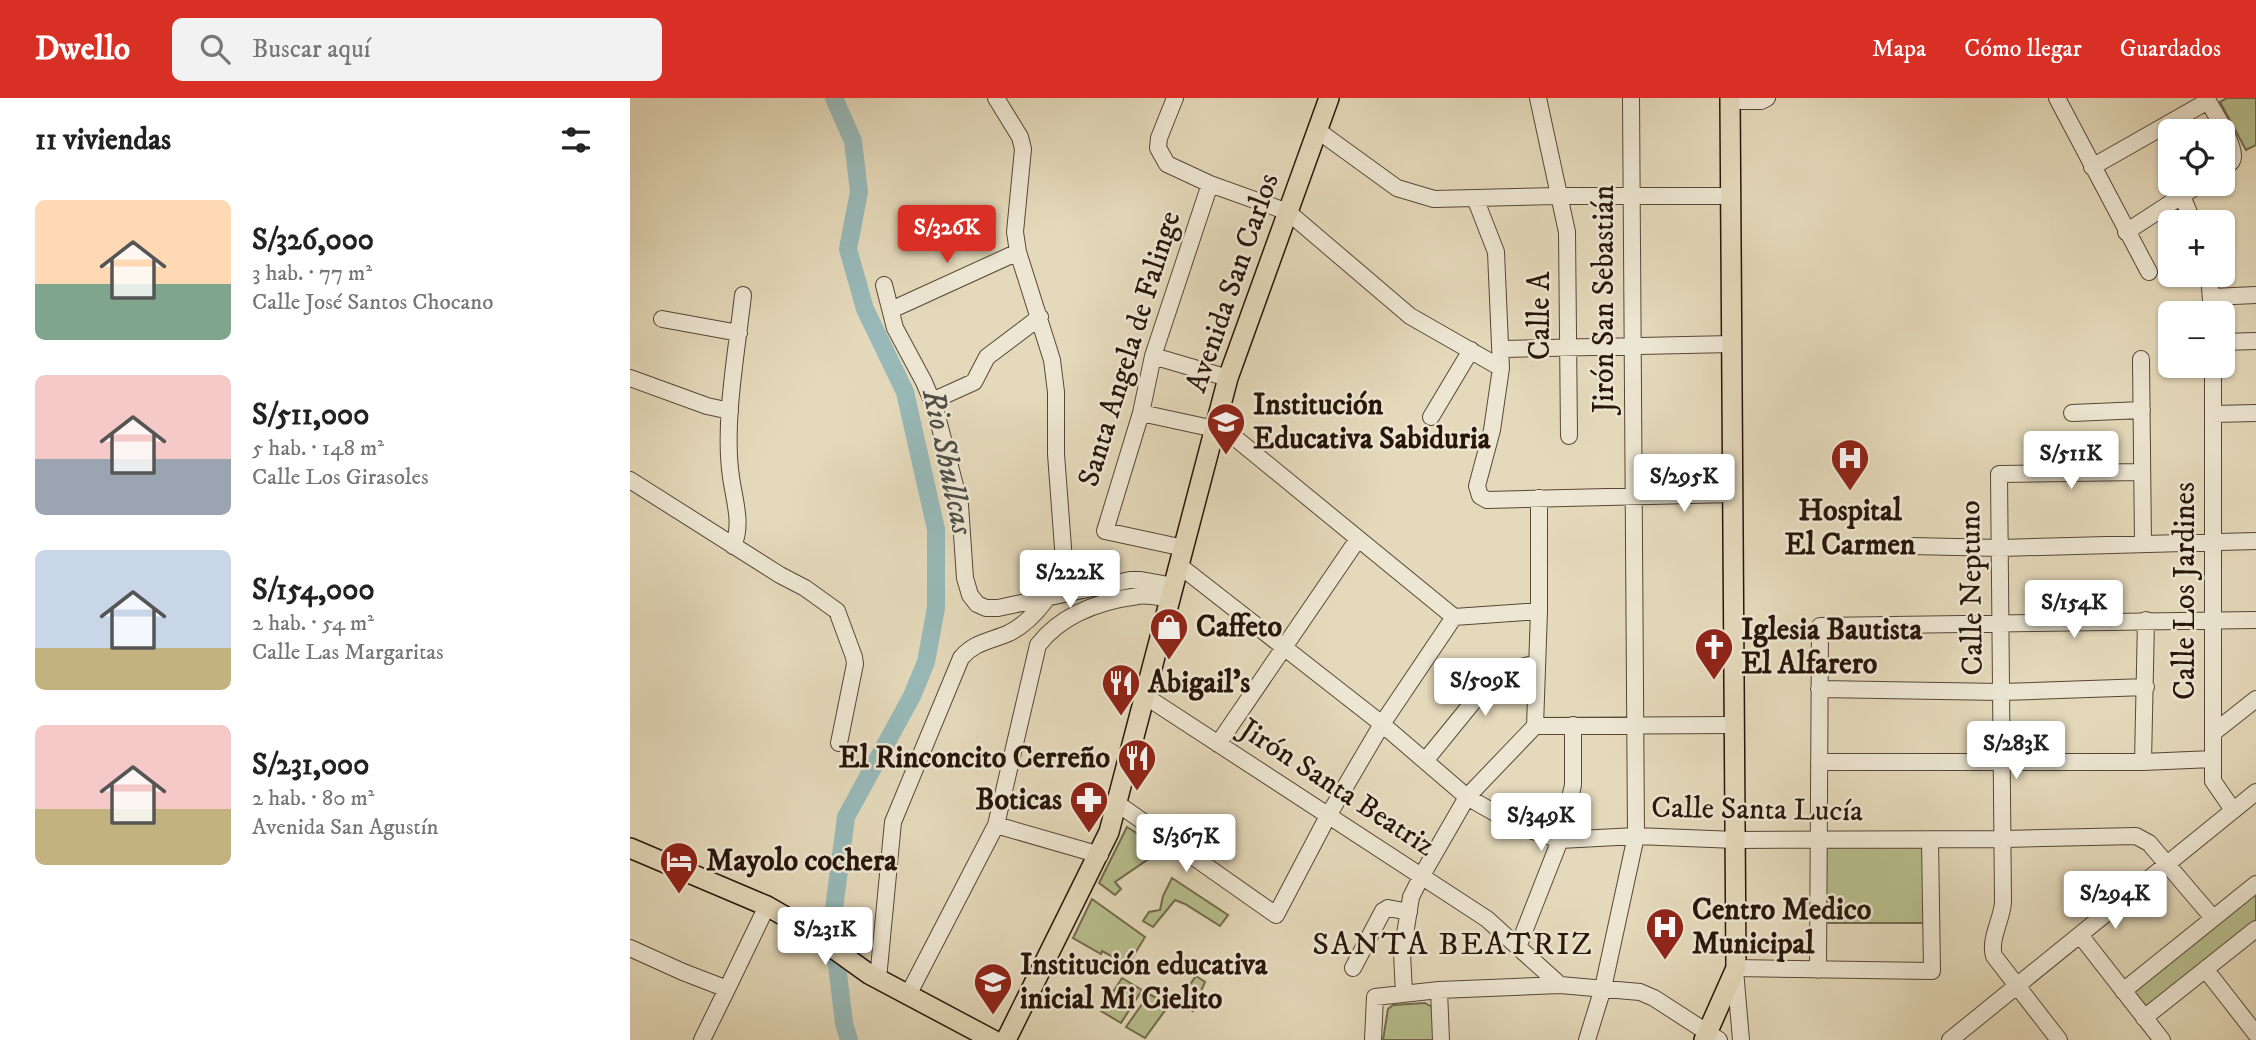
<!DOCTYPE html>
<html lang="es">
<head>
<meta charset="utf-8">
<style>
	:root { --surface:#fff; --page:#f2f2f2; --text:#222; --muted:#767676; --accent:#d93025 }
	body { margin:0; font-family:"IM FELL DW Pica",serif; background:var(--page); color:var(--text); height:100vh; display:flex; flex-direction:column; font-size:26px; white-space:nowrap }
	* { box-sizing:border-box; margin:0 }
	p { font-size:23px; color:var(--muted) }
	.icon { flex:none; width:38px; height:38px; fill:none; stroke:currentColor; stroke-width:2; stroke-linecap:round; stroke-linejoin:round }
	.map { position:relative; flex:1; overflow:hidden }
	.sheet { display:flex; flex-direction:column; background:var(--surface); width:630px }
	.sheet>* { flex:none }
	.buttons { position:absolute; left:1528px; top:21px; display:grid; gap:14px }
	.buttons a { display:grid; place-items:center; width:77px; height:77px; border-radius:10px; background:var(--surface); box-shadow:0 2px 5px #0004; font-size:35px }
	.price { position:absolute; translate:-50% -60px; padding:0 16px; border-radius:7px; background:#fff; color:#222; font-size:23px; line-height:46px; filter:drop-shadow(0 2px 4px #0008) }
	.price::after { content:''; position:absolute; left:50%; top:42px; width:21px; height:16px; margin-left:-10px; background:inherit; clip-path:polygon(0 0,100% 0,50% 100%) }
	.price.active { background:var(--accent); color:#fff }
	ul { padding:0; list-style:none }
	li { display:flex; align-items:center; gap:21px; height:175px; padding:0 35px }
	li span { display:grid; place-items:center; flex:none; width:196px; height:140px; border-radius:10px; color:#555 }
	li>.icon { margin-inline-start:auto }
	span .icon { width:84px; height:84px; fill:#fffc; stroke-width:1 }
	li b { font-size:30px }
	h2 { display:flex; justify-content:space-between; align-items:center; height:84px; padding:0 35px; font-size:30px }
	header { display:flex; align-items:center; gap:42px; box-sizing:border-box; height:98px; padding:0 35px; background:var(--accent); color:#fff }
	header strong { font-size:33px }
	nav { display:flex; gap:38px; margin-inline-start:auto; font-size:24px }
	.search { width:490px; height:63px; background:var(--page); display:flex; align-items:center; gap:18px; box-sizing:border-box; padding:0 24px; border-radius:10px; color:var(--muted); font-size:26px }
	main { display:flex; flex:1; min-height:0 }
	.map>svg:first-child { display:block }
	.green { fill:#b7be8d; stroke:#706a4c; stroke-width:2 }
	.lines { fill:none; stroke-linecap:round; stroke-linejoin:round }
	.river { stroke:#98b9b8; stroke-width:18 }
	.minor-casing { stroke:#574737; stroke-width:18 }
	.major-casing { stroke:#28160b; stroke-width:22 }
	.minor { stroke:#ede6d2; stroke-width:16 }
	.major { stroke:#e4d9ba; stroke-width:19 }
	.labels { text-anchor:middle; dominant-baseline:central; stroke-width:5; stroke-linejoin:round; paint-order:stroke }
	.street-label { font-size:30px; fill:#28160b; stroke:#ede6d2 }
	.poi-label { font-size:30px; font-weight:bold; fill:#28160b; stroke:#ede6d2; text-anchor:start }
	.water-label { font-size:32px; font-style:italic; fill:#4f4f48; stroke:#ede6d2 }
	.neighbourhood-label { font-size:32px; letter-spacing:2px; fill:#28160b; stroke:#ede6d2 }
</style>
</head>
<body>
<header>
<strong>Dwello</strong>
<div class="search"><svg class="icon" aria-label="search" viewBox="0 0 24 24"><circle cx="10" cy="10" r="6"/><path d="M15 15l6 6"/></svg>Buscar aquí</div>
<nav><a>Mapa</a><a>Cómo llegar</a><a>Guardados</a></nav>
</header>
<main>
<section class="sheet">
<h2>11 viviendas<svg class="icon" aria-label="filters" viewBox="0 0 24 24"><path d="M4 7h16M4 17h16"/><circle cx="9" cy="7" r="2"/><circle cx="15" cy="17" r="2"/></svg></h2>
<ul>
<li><span style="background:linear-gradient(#ffd9b3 60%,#7fa58c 0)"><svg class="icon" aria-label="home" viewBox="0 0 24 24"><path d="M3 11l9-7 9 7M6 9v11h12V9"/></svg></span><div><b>S/326,000</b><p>3 hab. · 77 m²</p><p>Calle José Santos Chocano</p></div></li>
<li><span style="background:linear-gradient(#f6c9c9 60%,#9aa5b1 0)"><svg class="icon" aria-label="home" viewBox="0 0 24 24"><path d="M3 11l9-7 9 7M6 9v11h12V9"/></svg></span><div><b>S/511,000</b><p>5 hab. · 148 m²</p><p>Calle Los Girasoles</p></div></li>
<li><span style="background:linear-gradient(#c9d6e8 70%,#c2b280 0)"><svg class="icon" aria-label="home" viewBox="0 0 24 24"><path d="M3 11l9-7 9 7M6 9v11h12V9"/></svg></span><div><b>S/154,000</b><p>2 hab. · 54 m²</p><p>Calle Las Margaritas</p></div></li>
<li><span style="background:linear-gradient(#f6c9c9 60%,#c2b280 0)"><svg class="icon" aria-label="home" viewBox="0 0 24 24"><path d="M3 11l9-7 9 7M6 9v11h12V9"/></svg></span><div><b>S/231,000</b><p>2 hab. · 80 m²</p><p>Avenida San Agustín</p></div></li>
</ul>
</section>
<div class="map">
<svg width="1626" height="942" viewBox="0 0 1626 942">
	<rect width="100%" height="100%" fill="#e4d9ba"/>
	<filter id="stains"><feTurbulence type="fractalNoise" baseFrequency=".00286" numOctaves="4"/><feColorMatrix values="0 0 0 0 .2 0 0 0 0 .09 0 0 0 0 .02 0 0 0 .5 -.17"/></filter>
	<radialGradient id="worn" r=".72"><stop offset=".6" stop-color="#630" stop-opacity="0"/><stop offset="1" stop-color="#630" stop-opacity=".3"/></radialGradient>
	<path class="green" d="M1597 0H1626V47L1616 52 1590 4Z
		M497 729 511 738 508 757 517 762 485 784 491 791 485 797 469 785Z
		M1294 747 1295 825H1197L1195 749Z
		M542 780 598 817 590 828 555 806 545 802 523 829 513 823 519 814 530 812 533 798Z
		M1626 791V827L1514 911 1504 893Z
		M462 801 515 839 498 867 472 853 471 856 443 840Z
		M566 878 575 884 563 913 548 904Z
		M492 880 512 892 491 925 471 913Z
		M519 896 539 907 515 940 496 929Z
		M795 905 804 910 807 942H753L758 911 763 907Z"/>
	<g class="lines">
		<path class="river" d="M204 0 223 43 229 94 218 151 235 211 275 294 306 431V510L296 564 282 598 216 719 202 826 214 925 219 942"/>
		<g class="minor-casing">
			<path id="minor" d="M366 0 390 39 393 51 385 134 388 154 422 262 426 294V356L434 463 446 478 461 490
				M545 0 529 40 528 50 537 66 580 86 658 114 780 218 871 270
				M908 0 937 134 939 338
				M1427 0 1519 174
				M1576 0C1583 12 1609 52 1602 63 1601 65 1594 69 1592 70
				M1100 3H1131L1137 0
				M687 32 767 90 804 101 928 98H1101
				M1462 69 1578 3
				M1552 98 1563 124
				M845 100 866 154 871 270 862 332 847 388 850 398 857 402 1103 396
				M1496 134 1570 86
				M1579 177 1582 215
				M254 187 265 230 294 284 305 310 330 407 335 480 340 497 347 506 356 510H368L500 482H511L544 488
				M1582 199 1626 197
				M261 212 388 154
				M32 221 109 235
				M1592 244 1626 243
				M871 251 1102 246
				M523 258 598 280
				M1511 261 1513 446
				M1583 268V683L1603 712
				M0 280 77 308 100 313
				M302 303 344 284 357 259 410 219
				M511 315 585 331 604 339 824 519 909 513
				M1442 315 1512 312
				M1583 316 1626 315
				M801 319 841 252
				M0 382 150 477 175 490 207 513 224 559 225 566 209 645
				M103 448C113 426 104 402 101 379 93 325 107 252 113 197
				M1282 448 1370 450 1626 443
				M554 450 475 433 511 315 523 258 580 86
				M550 468 752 626 837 699 888 728 930 742 1006 738 1106 742 1374 741 1506 738 1519 745 1583 820
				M1189 591 1372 594 1516 589
				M515 598 857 821 930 887
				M905 628 909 513V400
				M1583 635 1626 601
				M588 646 728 441
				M795 663 865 577 870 574 907 565
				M1189 664H1513L1583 661
				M1513 664 1516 522
				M488 706 646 817 698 718 752 626 824 519
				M366 727 470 757
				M1450 837 1532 942
				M888 849 930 742 943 687V627
				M0 850 53 874 97 891 137 808
				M723 870 753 813 758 810 779 814
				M1106 870 1302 873 1300 742
				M1105 872 1111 942
				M1188 872 1190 528 1626 522
				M1576 872 1626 936
				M248 881 263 724 331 560C344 544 361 543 379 535 403 523 430 489 434 463
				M809 892 811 942
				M1493 893 1626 786
				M774 896 772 855 781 799 791 779 837 699 905 628 1105 627
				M278 897 366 727 408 547C432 516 470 503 508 498 518 496 531 500 541 501
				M1514 920 1626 831
				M72 942 97 891
				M743 942 745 899 809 892 930 887 1010 894 1024 900 1089 942
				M957 942 973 890 1006 738 1001 0
				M1320 942 1626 694
				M1429 942 1364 858C1359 841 1372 822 1373 804L1369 376 1512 374"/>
		</g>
		<g class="major-casing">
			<path id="major" d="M0 750 137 808 175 830 239 876 363 942
				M376 942 479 734 598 280 699 0
				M1074 942 1106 870 1100 0"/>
		</g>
		<use href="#minor" class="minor"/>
		<use href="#major" class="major"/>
	</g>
	<defs>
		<g id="school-pin" transform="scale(2.0125)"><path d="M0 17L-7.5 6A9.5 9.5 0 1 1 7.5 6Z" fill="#8f2418" stroke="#ede6d2"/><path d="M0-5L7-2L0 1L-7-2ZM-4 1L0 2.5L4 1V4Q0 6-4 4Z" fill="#fff"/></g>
		<g id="hospital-pin" transform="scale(2.0125)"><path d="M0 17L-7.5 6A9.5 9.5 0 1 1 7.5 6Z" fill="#8f2418" stroke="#ede6d2"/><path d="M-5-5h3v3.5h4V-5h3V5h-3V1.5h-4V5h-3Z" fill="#fff"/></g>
		<g id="shop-pin" transform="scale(2.0125)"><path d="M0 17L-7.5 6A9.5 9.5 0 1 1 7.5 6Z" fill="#8f2418" stroke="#ede6d2"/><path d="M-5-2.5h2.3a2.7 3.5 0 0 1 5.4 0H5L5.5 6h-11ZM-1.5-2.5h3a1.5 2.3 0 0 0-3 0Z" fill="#fff"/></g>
		<g id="church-pin" transform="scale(2.0125)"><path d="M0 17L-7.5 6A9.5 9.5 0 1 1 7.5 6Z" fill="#8f2418" stroke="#ede6d2"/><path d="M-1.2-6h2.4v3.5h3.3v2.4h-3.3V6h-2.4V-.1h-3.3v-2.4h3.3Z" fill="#fff"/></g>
		<g id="restaurant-pin" transform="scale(2.0125)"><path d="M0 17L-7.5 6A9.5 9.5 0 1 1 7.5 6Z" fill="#8f2418" stroke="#ede6d2"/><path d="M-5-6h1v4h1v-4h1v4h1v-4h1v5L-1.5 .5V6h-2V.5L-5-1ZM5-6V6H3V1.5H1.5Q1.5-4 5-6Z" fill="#fff"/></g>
		<g id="pharmacy-pin" transform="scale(2.0125)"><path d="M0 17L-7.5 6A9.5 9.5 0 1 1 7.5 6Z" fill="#8f2418" stroke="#ede6d2"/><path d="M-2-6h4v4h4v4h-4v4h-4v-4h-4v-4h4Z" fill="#fff"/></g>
		<g id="hotel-pin" transform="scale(2.0125)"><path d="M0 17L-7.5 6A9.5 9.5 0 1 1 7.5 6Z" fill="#8f2418" stroke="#ede6d2"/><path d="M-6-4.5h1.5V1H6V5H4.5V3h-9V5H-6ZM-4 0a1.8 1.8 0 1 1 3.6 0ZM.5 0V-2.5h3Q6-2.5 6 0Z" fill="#fff"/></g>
	</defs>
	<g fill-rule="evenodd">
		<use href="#school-pin" x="596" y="324"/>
		<use href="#hospital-pin" x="1220" y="360"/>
		<use href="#shop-pin" x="539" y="529"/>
		<use href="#church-pin" x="1084" y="549"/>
		<use href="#restaurant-pin" x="491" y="585"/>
		<use href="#restaurant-pin" x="507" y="660"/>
		<use href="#pharmacy-pin" x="459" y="702"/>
		<use href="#hotel-pin" x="49" y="763"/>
		<use href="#hospital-pin" x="1035" y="829"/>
		<use href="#school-pin" x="363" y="884"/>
	</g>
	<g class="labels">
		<g class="street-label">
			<text transform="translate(603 185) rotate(-71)">Avenida San Carlos</text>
			<text transform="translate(974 201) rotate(-90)">Jirón San Sebastián</text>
			<text transform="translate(910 218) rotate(-90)">Calle A</text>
			<text transform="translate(500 251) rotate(-73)">Santa Angela de Falinge</text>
			<text transform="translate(1342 490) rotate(-91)">Calle Neptuno</text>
			<text transform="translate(1555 493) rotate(-90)">Calle Los Jardines</text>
			<text transform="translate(707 690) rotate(33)">Jirón Santa Beatriz</text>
			<text transform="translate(1127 712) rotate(1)">Calle Santa Lucía</text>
		</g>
		<g class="poi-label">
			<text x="623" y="307">Institución<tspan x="623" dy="34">Educativa Sabiduria</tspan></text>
			<text x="1220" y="413" text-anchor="middle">Hospital<tspan x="1220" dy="34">El Carmen</tspan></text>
			<text x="566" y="529">Caffeto</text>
			<text x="1111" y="532">Iglesia Bautista<tspan x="1111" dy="34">El Alfarero</tspan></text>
			<text x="518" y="585">Abigail's</text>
			<text x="480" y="660" text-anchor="end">El Rinconcito Cerreño</text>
			<text x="432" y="702" text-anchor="end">Boticas</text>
			<text x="76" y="763">Mayolo cochera</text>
			<text x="1062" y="812">Centro Medico<tspan x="1062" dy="34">Municipal</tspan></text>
			<text x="390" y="867">Institución educativa<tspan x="390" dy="34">inicial Mi Cielito</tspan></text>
		</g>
		<g class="water-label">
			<text transform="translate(317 364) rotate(78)">Rio Shullcas</text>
		</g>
		<g class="neighbourhood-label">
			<text x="823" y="847">SANTA BEATRIZ</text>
		</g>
	</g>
	<rect width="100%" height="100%" filter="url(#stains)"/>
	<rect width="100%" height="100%" fill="url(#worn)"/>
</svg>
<div class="buttons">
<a><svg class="icon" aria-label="locate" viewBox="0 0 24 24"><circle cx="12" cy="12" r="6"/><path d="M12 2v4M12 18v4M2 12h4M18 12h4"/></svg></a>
<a>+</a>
<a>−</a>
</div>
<b class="price active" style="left:317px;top:167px">S/326K</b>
<b class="price" style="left:1441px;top:393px">S/511K</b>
<b class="price" style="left:1054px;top:416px">S/295K</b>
<b class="price" style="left:440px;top:512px">S/222K</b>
<b class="price" style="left:1444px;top:542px">S/154K</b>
<b class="price" style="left:855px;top:620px">S/509K</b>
<b class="price" style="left:1386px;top:683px">S/283K</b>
<b class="price" style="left:911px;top:755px">S/349K</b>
<b class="price" style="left:556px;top:776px">S/367K</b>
<b class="price" style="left:1485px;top:833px">S/294K</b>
<b class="price" style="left:195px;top:869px">S/231K</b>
</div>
</main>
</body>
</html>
